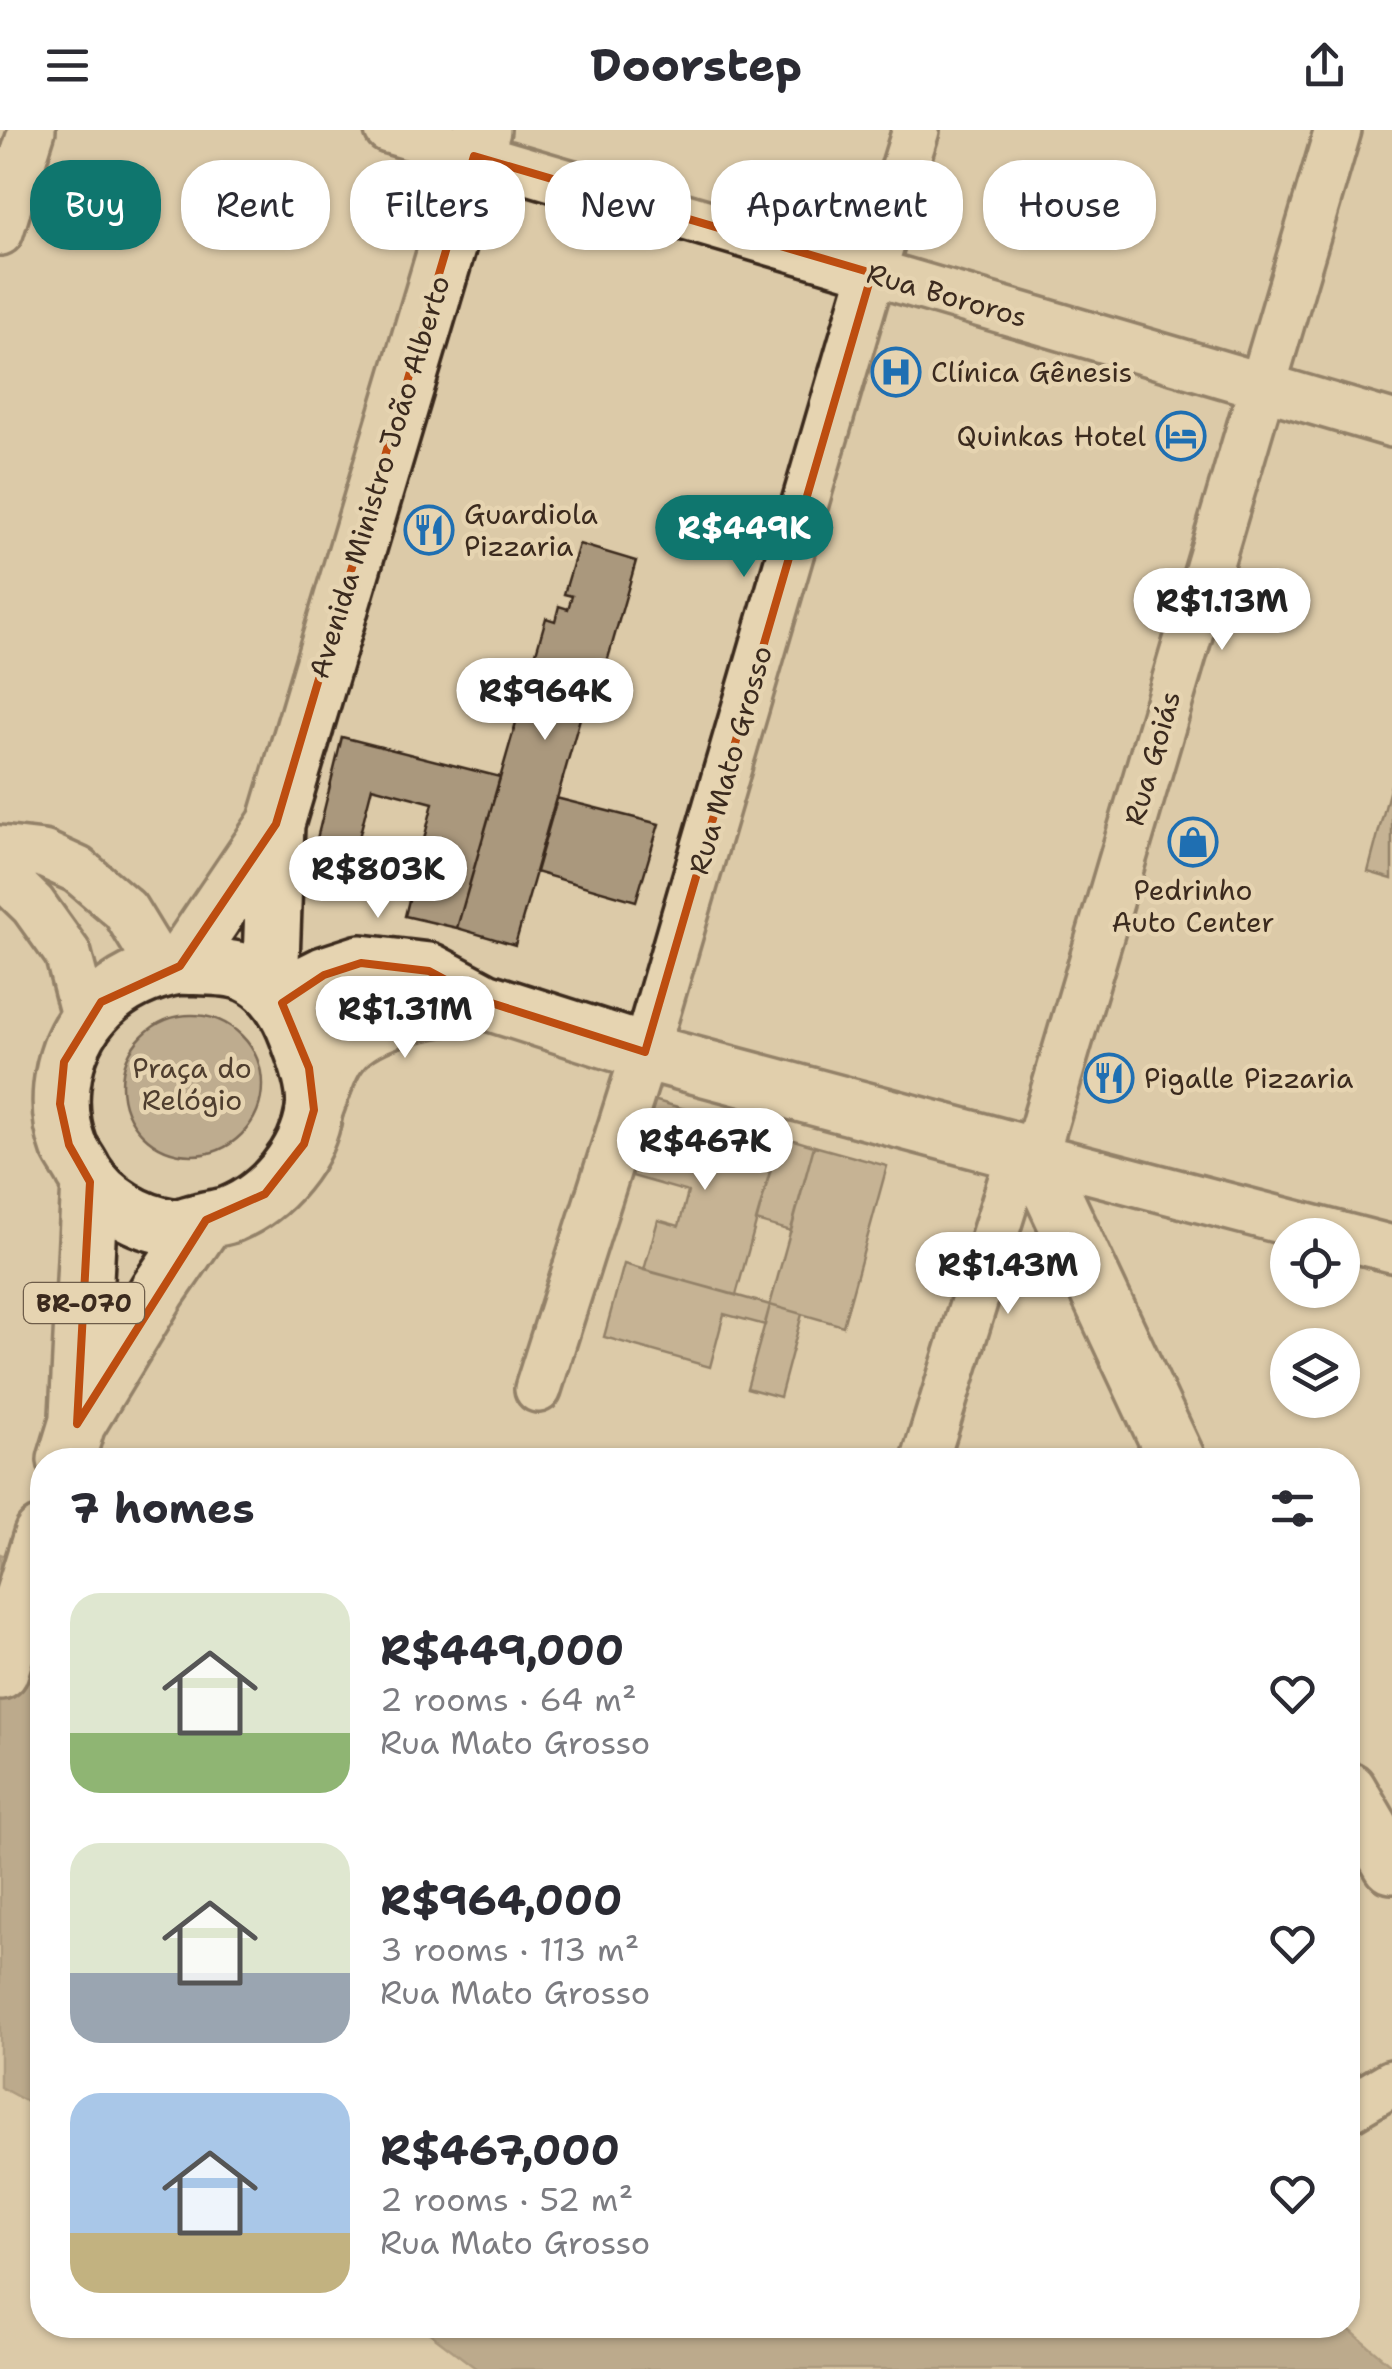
<!DOCTYPE html>
<html lang="en">
<head>
<meta charset="utf-8">
<style>
	:root { --surface:#fff; --page:#f2f2f3; --text:#2b2b33; --muted:#7c7c81; --accent:#0f766e }
	body { margin:0; font-family:"Shantell Sans",sans-serif; background:var(--page); color:var(--text); height:100vh; display:flex; flex-direction:column; font-size:38px; white-space:nowrap }
	* { box-sizing:border-box; margin:0 }
	p { font-size:32px; color:var(--muted) }
	.icon { flex:none; width:55px; height:55px; fill:none; stroke:currentColor; stroke-width:2; stroke-linecap:round; stroke-linejoin:round }
	.map { position:relative; flex:1; overflow:hidden }
	.details { position:absolute; left:30px; top:1318px; width:1330px; height:890px; display:flex; flex-direction:column; background:var(--surface); border-radius:40px; box-shadow:0 2px 8px #0004 }
	.details>* { flex:none }
	.hud { position:absolute; left:30px; top:30px; width:1332px; height:90px; display:flex; gap:20px }
	.tools { position:absolute; left:1270px; top:1088px; display:grid; gap:20px }
	.tools a { display:grid; place-items:center; width:90px; height:90px; border-radius:50%; background:var(--surface); box-shadow:0 2px 8px #0004; font-size:50px }
	.price { position:absolute; translate:-50% -85px; padding:0 22px; border-radius:35px; background:#fff; color:#222; font-size:32px; line-height:65px; filter:drop-shadow(0 2px 5px #0008) }
	.price::after { content:''; position:absolute; left:50%; top:60px; width:30px; height:22px; margin-left:-15px; background:inherit; clip-path:polygon(0 0,100% 0,50% 100%) }
	.price.selected { background:var(--accent); color:#fff }
	ul { padding:0; list-style:none }
	li { display:flex; align-items:center; gap:30px; height:250px; padding:0 40px }
	li span { display:grid; place-items:center; flex:none; width:280px; height:200px; border-radius:30px; color:#555 }
	li>.icon { margin-inline-start:auto }
	span .icon { width:120px; height:120px; fill:#fffc; stroke-width:1 }
	li b { font-size:42px }
	h2 { display:flex; justify-content:space-between; align-items:center; height:120px; padding:0 40px; font-size:42px }
	.chip { padding:0 35px; border-radius:40px; background:var(--surface); box-shadow:0 2px 8px #0004; font-size:35px; line-height:90px }
	.chip.selected { background:var(--accent); color:#fff }
	header { display:flex; justify-content:space-between; align-items:center; height:130px; padding:0 40px; background:var(--surface); font-size:45px; font-weight:700 }
	.map>svg:first-child { display:block }
	.green { fill:#beac8f; stroke:#7c6b56; stroke-width:2.5 }
	.water { fill:#96846c; stroke:#72604d; stroke-width:2.5 }
	.building { fill:#aa987d; stroke:#3b2a1e; stroke-width:2.5 }
	.lines { fill:none; stroke-linecap:round; stroke-linejoin:round }
	.minor-casing { stroke:#3b2a1e; stroke-width:52 }
	.major-casing { stroke:#3b2a1e; stroke-width:62 }
	.highway-casing { stroke:#3b2a1e; stroke-width:62 }
	.minor { stroke:#e6d4b1; stroke-width:45 }
	.major { stroke:#e6d4b1; stroke-width:55 }
	.highway { stroke:#e6d4b1; stroke-width:55 }
	.marked { fill:none; stroke:#bd4d10; stroke-width:8; stroke-linejoin:round }
	.labels { text-anchor:middle; dominant-baseline:central; stroke-width:9; stroke-linejoin:round; paint-order:stroke }
	.shield { fill:#e6d4b1; stroke:#6e5d4a; stroke-width:2.5 }
	.shield-label { font-size:25px; font-weight:bold; fill:#3b2a1e }
	.street-label { font-size:28px; fill:#3b2a1e; stroke:#e6d4b1 }
	.poi-label { font-size:28px; fill:#3b2a1e; stroke:#e6d4b1; text-anchor:start }
	.park-label { font-size:28px; fill:#4f3e2f; stroke:#e6d4b1 }
</style>
</head>
<body>
<header><svg class="icon" aria-label="menu" viewBox="0 0 24 24"><path d="M4 6h16M4 12h16M4 18h16"/></svg>Doorstep<svg class="icon" aria-label="share" viewBox="0 0 24 24"><path d="M12 15V3M7 8l5-5 5 5M5 13v7h14v-7"/></svg></header>
<div class="map">
<svg width="1392" height="2239" viewBox="0 0 1392 2239">
	<rect width="100%" height="100%" fill="#dccaa8"/>
	<filter id="ink" filterUnits="userSpaceOnUse"><feTurbulence type="fractalNoise" baseFrequency=".01" numOctaves="2"/><feDisplacementMap in="SourceGraphic" scale="20" xChannelSelector="R" yChannelSelector="G"/><feConvolveMatrix kernelMatrix="1 2 1 2 8 2 1 2 1" color-interpolation-filters="sRGB"/></filter>
	<g filter="url(#ink)">
		<path class="green" d="M122 955a70 70 0 1 1 140 0a70 70 0 1 1-140 0Z"/>
		<path class="water" d="M0 1424 42 1440V1980L0 1957Z
			M419 2195H1344L1392 2236V2239H477Z"/>
		<path class="building" d="M579 414 636 431 599 560 589 557 515 815 457 798 546 488 555 491 559 476 568 479 572 466 564 464Z
			M342 607 500 647 457 798 405 786 433 673 372 657 353 731 314 721Z
			M1392 651V749L1368 742Z
			M556 668 659 694 636 771 535 742Z
			M653 970 780 1006 736 1165 644 1140 658 1090 679 1096 688 1062 632 1046Z
			M780 1006 814 1016 791 1101 756 1091Z
			M814 1016 887 1036 843 1196 770 1175Z
			M624 1134 770 1175 765 1195 724 1184 710 1237 604 1207Z
			M770 1175 802 1184 780 1267 747 1258Z"/>
		<g class="lines">
			<g class="minor-casing">
				<path id="minor" d="M388 0 1392 294
					M1338 0 1035 1026 1338 1105
					M0 102 32 0
					M0 719 43 724 78 740 125 780 161 839
					M0 743 33 775 68 824 85 889
					M1342 1106 1392 1119
					M538 1259 645 922 872 143 916 0
					M925 1330 1020 1023
					M1348 1979 1392 1953"/>
			</g>
			<g class="major-casing">
				<path id="major" d="M282 873 302 856 324 845 361 833 429 841 485 871 645 922 1035 1026 1177 1330
					M314 980C321 963 326 944 335 929 361 884 438 879 485 871
					M1348 1660 1392 1735"/>
			</g>
			<g class="highway-casing">
				<path id="highway" d="M180 836C197 837 224 836 240 841 273 851 291 884 301 915 308 934 317 960 314 981 308 1024 271 1068 231 1084 222 1088 211 1088 201 1091 192 1093 181 1098 172 1097 138 1093 102 1071 84 1042 80 1033 73 1025 69 1016 62 997 60 975 62 956 69 890 115 847 180 836Z
					M180 836 276 694
					M270 859 276 694 482 0
					M78 1286 90 1052
					M66 1330 77 1294 158 1160 206 1090
					M0 1541 42 1405"/>
			</g>
			<use href="#minor" class="minor"/>
			<use href="#major" class="major"/>
			<use href="#highway" class="highway"/>
		</g>
	</g>
	<path d="M0 0H1392V2239H0ZM474 26 872 143 645 922 485 871 429 841 361 833 324 845 282 873 309 938 314 980 304 1014 265 1064 206 1090 77 1294 90 1052 69 1015 60 974 64 932 101 872 180 836 276 694Z" fill="#dccaa8" fill-opacity=".55" fill-rule="evenodd"/>
	<path class="marked" d="M474 26 872 143 645 922 485 871 429 841 361 833 324 845 282 873 309 938 314 980 304 1014 265 1064 206 1090 77 1294 90 1052 69 1015 60 974 64 932 101 872 180 836 276 694Z"/>
	<defs>
		<g id="hospital-ring" transform="scale(2.5)"><circle r="9.5" fill="#e6d4b1" stroke="#1f6fb2" stroke-width="1.5"/><path d="M-5-5h3v3.5h4V-5h3V5h-3V1.5h-4V5h-3Z" fill="#1f6fb2"/></g>
		<g id="hotel-ring" transform="scale(2.5)"><circle r="9.5" fill="#e6d4b1" stroke="#1f6fb2" stroke-width="1.5"/><path d="M-6-4.5h1.5V1H6V5H4.5V3h-9V5H-6ZM-4 0a1.8 1.8 0 1 1 3.6 0ZM.5 0V-2.5h3Q6-2.5 6 0Z" fill="#1f6fb2"/></g>
		<g id="restaurant-ring" transform="scale(2.5)"><circle r="9.5" fill="#e6d4b1" stroke="#1f6fb2" stroke-width="1.5"/><path d="M-5-6h1v4h1v-4h1v4h1v-4h1v5L-1.5 .5V6h-2V.5L-5-1ZM5-6V6H3V1.5H1.5Q1.5-4 5-6Z" fill="#1f6fb2"/></g>
		<g id="shop-ring" transform="scale(2.5)"><circle r="9.5" fill="#e6d4b1" stroke="#1f6fb2" stroke-width="1.5"/><path d="M-5-2.5h2.3a2.7 3.5 0 0 1 5.4 0H5L5.5 6h-11ZM-1.5-2.5h3a1.5 2.3 0 0 0-3 0Z" fill="#1f6fb2"/></g>
	</defs>
	<g fill-rule="evenodd">
		<use href="#hospital-ring" x="896" y="242"/>
		<use href="#hotel-ring" x="1181" y="306"/>
		<use href="#restaurant-ring" x="429" y="400"/>
		<use href="#shop-ring" x="1193" y="712"/>
		<use href="#restaurant-ring" x="1109" y="948"/>
	</g>
	<g class="labels">
		<rect class="shield" x="24" y="1153" width="120" height="40" rx="8"/>
		<g class="shield-label">
			<text x="84" y="1173">BR-070</text>
		</g>
		<g class="street-label">
			<text transform="translate(947 165) rotate(16)">Rua Bororos</text>
			<text transform="translate(379 347) rotate(-73)">Avenida Ministro João Alberto</text>
			<text transform="translate(1152 628) rotate(-74)">Rua Goiás</text>
			<text transform="translate(730 630) rotate(-74)">Rua Mato Grosso</text>
		</g>
		<g class="poi-label">
			<text x="931" y="242">Clínica Gênesis</text>
			<text x="1146" y="306" text-anchor="end">Quinkas Hotel</text>
			<text x="464" y="384">Guardiola<tspan x="464" dy="32">Pizzaria</tspan></text>
			<text x="1193" y="760" text-anchor="middle">Pedrinho<tspan x="1193" dy="32">Auto Center</tspan></text>
			<text x="1144" y="948">Pigalle Pizzaria</text>
		</g>
		<g class="park-label">
			<text x="192" y="938">Praça do<tspan x="192" dy="32">Relógio</tspan></text>
		</g>
	</g>
</svg>
<div class="tools">
<a><svg class="icon" aria-label="locate" viewBox="0 0 24 24"><circle cx="12" cy="12" r="6"/><path d="M12 2v4M12 18v4M2 12h4M18 12h4"/></svg></a>
<a><svg class="icon" aria-label="layers" viewBox="0 0 24 24"><path d="M12 4l9 5-9 5-9-5zM3 14l9 5 9-5"/></svg></a>
</div>
<b class="price selected" style="left:744px;top:450px">R$449K</b>
<b class="price" style="left:1222px;top:523px">R$1.13M</b>
<b class="price" style="left:545px;top:613px">R$964K</b>
<b class="price" style="left:378px;top:791px">R$803K</b>
<b class="price" style="left:405px;top:931px">R$1.31M</b>
<b class="price" style="left:705px;top:1063px">R$467K</b>
<b class="price" style="left:1008px;top:1187px">R$1.43M</b>
<div class="hud">
<a class="chip selected">Buy</a>
<a class="chip">Rent</a>
<a class="chip">Filters</a>
<a class="chip">New</a>
<a class="chip">Apartment</a>
<a class="chip">House</a>
</div>
<section class="details">
<h2>7 homes<svg class="icon" aria-label="filters" viewBox="0 0 24 24"><path d="M4 7h16M4 17h16"/><circle cx="9" cy="7" r="2"/><circle cx="15" cy="17" r="2"/></svg></h2>
<ul>
<li><span style="background:linear-gradient(#dfe7d0 70%,#8fb573 0)"><svg class="icon" aria-label="home" viewBox="0 0 24 24"><path d="M3 11l9-7 9 7M6 9v11h12V9"/></svg></span><div><b>R$449,000</b><p>2 rooms · 64 m²</p><p>Rua Mato Grosso</p></div><svg class="icon" aria-label="heart" viewBox="0 0 24 24"><path d="M12 20l-8-8c-3-5 5-10 8-4 3-6 11-1 8 4z"/></svg></li>
<li><span style="background:linear-gradient(#dfe7d0 65%,#9aa5b1 0)"><svg class="icon" aria-label="home" viewBox="0 0 24 24"><path d="M3 11l9-7 9 7M6 9v11h12V9"/></svg></span><div><b>R$964,000</b><p>3 rooms · 113 m²</p><p>Rua Mato Grosso</p></div><svg class="icon" aria-label="heart" viewBox="0 0 24 24"><path d="M12 20l-8-8c-3-5 5-10 8-4 3-6 11-1 8 4z"/></svg></li>
<li><span style="background:linear-gradient(#a9c7e8 70%,#c2b280 0)"><svg class="icon" aria-label="home" viewBox="0 0 24 24"><path d="M3 11l9-7 9 7M6 9v11h12V9"/></svg></span><div><b>R$467,000</b><p>2 rooms · 52 m²</p><p>Rua Mato Grosso</p></div><svg class="icon" aria-label="heart" viewBox="0 0 24 24"><path d="M12 20l-8-8c-3-5 5-10 8-4 3-6 11-1 8 4z"/></svg></li>
</ul>
</section>
</div>
</body>
</html>
